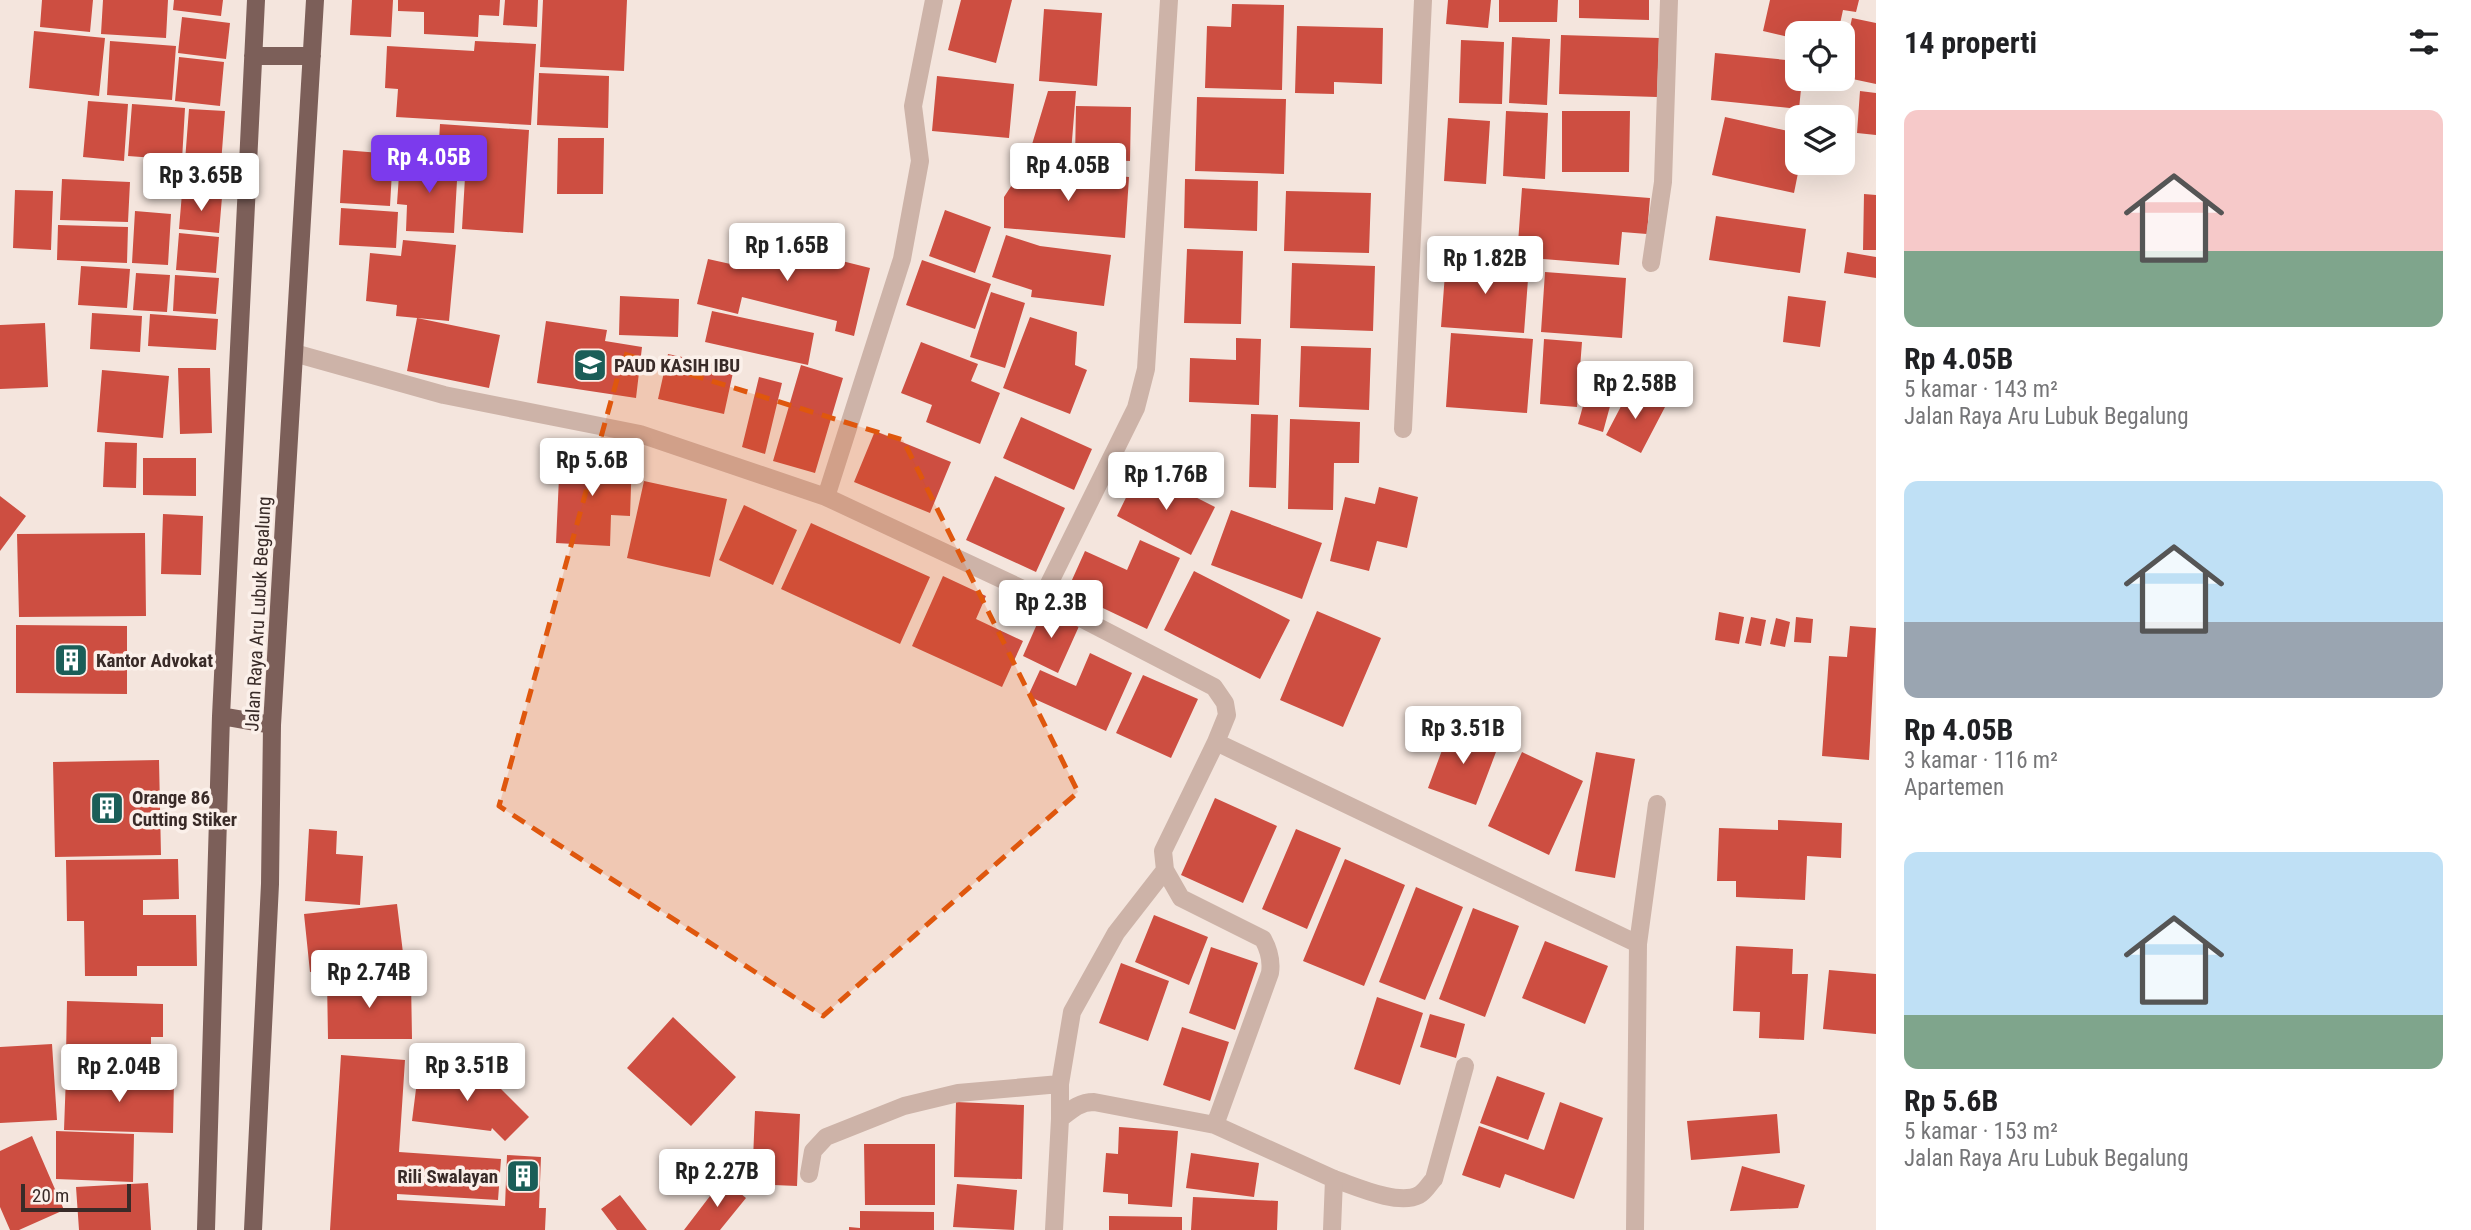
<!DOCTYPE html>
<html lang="id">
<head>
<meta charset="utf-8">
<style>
	:root { --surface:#fff; --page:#f2f2f2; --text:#202124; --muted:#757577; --accent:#7c3aed }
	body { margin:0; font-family:"Roboto Condensed",sans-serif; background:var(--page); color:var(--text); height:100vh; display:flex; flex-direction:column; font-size:26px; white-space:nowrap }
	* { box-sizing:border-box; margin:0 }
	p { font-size:23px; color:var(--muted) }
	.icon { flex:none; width:38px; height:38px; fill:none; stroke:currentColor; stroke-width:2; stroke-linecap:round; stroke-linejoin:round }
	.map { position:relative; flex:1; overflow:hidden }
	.side { display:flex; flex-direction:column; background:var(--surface); width:595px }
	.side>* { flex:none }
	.buttons { position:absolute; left:1785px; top:21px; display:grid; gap:14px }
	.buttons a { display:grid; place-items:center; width:70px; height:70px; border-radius:14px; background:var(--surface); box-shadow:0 7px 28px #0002; font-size:35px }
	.scale { position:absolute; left:21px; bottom:18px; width:110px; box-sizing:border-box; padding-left:7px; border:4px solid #392b28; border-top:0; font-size:19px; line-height:24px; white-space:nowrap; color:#392b28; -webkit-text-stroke:5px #fbf0ea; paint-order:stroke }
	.price { position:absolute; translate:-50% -60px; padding:0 16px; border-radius:7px; background:#fff; color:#222; font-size:23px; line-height:46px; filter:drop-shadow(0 2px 4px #0008) }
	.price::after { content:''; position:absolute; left:50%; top:42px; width:21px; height:16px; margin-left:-10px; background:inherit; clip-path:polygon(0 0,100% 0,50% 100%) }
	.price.current { background:var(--accent); color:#fff }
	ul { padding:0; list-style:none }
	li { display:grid; align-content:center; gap:14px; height:371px; padding:0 28px }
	li span { display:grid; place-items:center; height:217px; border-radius:14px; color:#555 }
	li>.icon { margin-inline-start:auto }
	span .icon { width:126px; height:126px; fill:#fffc; stroke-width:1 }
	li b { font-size:30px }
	h2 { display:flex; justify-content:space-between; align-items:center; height:84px; padding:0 28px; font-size:30px }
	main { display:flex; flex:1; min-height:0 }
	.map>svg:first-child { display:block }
	.building { fill:#cd4e41 }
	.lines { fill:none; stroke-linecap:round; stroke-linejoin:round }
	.lane { stroke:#cdb3a8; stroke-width:18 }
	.street { stroke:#cdb3a8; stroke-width:18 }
	.primary { stroke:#7c5f59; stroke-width:18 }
	.marked { fill:#df570d; fill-opacity:0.2; stroke:#df570d; stroke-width:5; stroke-dasharray:14 9; stroke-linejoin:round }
	.labels { text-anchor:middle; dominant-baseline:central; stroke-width:7; stroke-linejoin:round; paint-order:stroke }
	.poi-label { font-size:19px; font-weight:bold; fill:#392b28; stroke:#fbf0ea; text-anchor:start }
	.street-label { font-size:19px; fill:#392b28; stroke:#fbf0ea }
</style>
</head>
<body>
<main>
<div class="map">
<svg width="1876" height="1230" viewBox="0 0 1876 1230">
	<rect width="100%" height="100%" fill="#f4e5dd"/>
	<path class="building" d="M42 0H93L90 32 40 27Z
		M103 0H168L166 38 101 34Z
		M174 0H223L221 16 173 10Z
		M352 0H393L391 37 350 35Z
		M398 0H500L499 16 479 15 478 37 424 34V12L398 11Z
		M505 0H538L537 27 503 25Z
		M543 0H627L624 71 540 67Z
		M961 0H1012L996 63 948 50Z
		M1448 0H1491L1488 28 1446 24Z
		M1499 0H1558L1557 22H1499Z
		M1579 0H1649V20L1579 18Z
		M1770 0H1859L1856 12 1843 10 1838 33H1797V39L1763 31Z
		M1232 4 1284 5 1282 90 1205 88 1207 26 1231 27Z
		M1044 9 1102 13 1097 86 1039 81Z
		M182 17 230 23 226 59 178 53Z
		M1852 18 1876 23V84L1843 77V60Z
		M1297 26 1383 28 1382 84 1334 82V94L1295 93Z
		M34 31 105 38 99 96 29 88Z
		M1561 35 1659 38 1657 97 1559 94Z
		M1512 37 1550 39 1547 105 1509 103Z
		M1461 40 1504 42 1502 104 1459 103Z
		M110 41 176 46 172 100 107 95Z
		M475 41 536 44 531 125 396 117 398 89 385 88 387 46 474 51Z
		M1715 53 1797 61V79H1802L1799 109 1711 100Z
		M179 57 224 62 220 106 175 101Z
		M539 73 609 76 608 128 537 125Z
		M937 76 1014 84 1009 138 932 131Z
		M1048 91H1076L1070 165 1027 161Z
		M1860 91 1876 93V135L1857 133Z
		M1197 97 1286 99 1284 174 1195 171Z
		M88 101 128 104 124 161 83 157Z
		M132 104 185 108 182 160 128 156Z
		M1076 106 1131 107 1130 161 1075 159Z
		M189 109 225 111 221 164 185 161Z
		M1506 111 1548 113 1545 179 1503 176Z
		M1562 111H1630L1629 172H1562Z
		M1725 117 1797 133V163H1800L1794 193 1712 175Z
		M1448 118 1490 121 1486 184 1444 181Z
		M440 124 529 130 523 233 462 229 466 160 438 158Z
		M558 138H604L603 194H557Z
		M343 150 393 154 390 206 340 203Z
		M400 160 458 163 454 233 406 231 407 205 397 204Z
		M152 161 221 167 218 192 149 185Z
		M1023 168 1129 177 1125 238 1004 228V197Z
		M62 179 130 182 128 222 60 220Z
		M1185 179 1258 181 1257 231 1184 228Z
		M1522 188 1650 198 1647 234 1622 232 1619 265 1517 257Z
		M15 190 53 191 51 250 13 248Z
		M1286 191 1371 193 1369 253 1284 251Z
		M182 193 222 197 219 233 179 229Z
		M1864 194 1876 195V250H1863Z
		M341 208 398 212 396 248 339 245Z
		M945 210 991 227 975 273 929 256Z
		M135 211 171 214 168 265 132 263Z
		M1716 216 1806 229 1800 273 1709 260Z
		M58 225 128 227 127 263 57 260Z
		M179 233 219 237 216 273 176 270Z
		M1006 235 1040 246 1111 255 1104 306 1031 297 1032 290 992 277Z
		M742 236 870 268 854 336 835 331 837 321 742 297 738 314 697 304 708 259 735 265Z
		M403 240 456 245 449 321 396 316 397 305 366 301 370 253 401 256Z
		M1187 249 1243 251 1241 324 1184 323Z
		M1847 252 1876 257V278L1844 273Z
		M922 260 991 284 975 329 906 305Z
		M1446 260 1529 266 1524 333 1441 327Z
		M1292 263 1375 266 1373 331 1290 328Z
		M81 266 130 269 127 308 78 305Z
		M1545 272 1626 278 1622 338 1541 332Z
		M136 273 170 275 167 312 133 310Z
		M175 275 219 278 216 314 173 311Z
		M991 292 1025 303 1005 368 970 357Z
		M620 296 679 299 678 337 619 335Z
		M1788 296 1826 301 1820 347 1783 342Z
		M712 311 814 333 808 365 705 342Z
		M92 313 142 316 140 352 90 349Z
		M150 314 218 319 216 350 148 346Z
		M1030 317 1077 332 1075 365 1087 370 1070 414 1003 388Z
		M417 318 500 335 489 388 407 371Z
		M546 321 607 330 605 341 642 347 636 398 537 383Z
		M45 323 48 387 0 389V325Z
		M1451 333 1533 339 1527 413 1446 407Z
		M1236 338 1261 339 1259 405 1189 402 1190 358 1236 360Z
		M1544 339 1582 342 1577 407 1540 404Z
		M921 342 978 364 971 381 1000 393 980 444 926 422 932 405 901 393Z
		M1301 346 1371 348 1369 410 1299 407Z
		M668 354 734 368 724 414 658 399Z
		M801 365 843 378 815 473 773 461Z
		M1594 366 1619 373 1603 432 1578 424Z
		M178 368H210L212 433 180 434Z
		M102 370 169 376 163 438 97 432Z
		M759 377 782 383 765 454 742 447Z
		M1630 389 1665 407 1641 453 1606 435Z
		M1251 414 1278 415 1276 488 1249 487Z
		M1021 417 1092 449 1074 490 1003 458Z
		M1290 419 1360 422 1359 463H1334L1333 510 1288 509Z
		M875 431 951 462 930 513 854 482Z
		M105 442 137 443 136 488 103 487Z
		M560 455 632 458 630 516 611 515 610 546 556 543Z
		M143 458H196V496L143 495Z
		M1140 469 1215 507 1191 555 1117 516Z
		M995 476 1065 508 1036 572 966 540Z
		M644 481 727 499 710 577 627 558Z
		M1379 487 1418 497 1407 548 1377 541 1369 571 1330 561 1345 497 1375 504Z
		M0 496 26 516 0 551Z
		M744 505 797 530 773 585 719 560Z
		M1231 510 1322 543 1302 599 1211 565Z
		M163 514 203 516 201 575 161 574Z
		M811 523 930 577 900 644 781 589Z
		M145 533 146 616 19 617 17 534Z
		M1140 540 1180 558 1147 629 1067 591 1085 551 1127 570Z
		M1194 571 1290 620 1260 679 1164 630Z
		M943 576 986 596 976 619 1023 641 1002 687 912 646Z
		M1044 608 1080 624 1058 673 1023 656Z
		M1317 611 1381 638 1343 727 1280 700Z
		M1719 612 1744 617 1739 644 1715 640Z
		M1751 617 1766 620 1761 646 1745 643Z
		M1796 617 1813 619 1811 643 1794 642Z
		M1776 618 1790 622 1785 647 1770 644Z
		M16 625 127 626V694L16 693Z
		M1850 626 1876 628 1869 760 1822 756 1829 656 1847 657Z
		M1090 653 1132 673 1106 731 1028 696 1040 670 1076 686Z
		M1143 675 1198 699 1171 758 1116 733Z
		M1451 726 1499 744 1476 805 1428 788Z
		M1522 752 1583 781 1549 855 1488 826Z
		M1596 752 1635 759 1615 878 1575 871Z
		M159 760 161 855 55 857 53 762Z
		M1215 798 1277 826 1243 903 1181 875Z
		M1778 820 1842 823 1841 858 1807 856 1805 900 1736 897V881H1717L1719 828 1778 830Z
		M309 829 337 831 336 854 363 856 360 905 305 901Z
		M1296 829 1341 848 1307 929 1262 909Z
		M178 859 179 899 143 900V915H196L197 966H137V976H85L84 921H67L66 860Z
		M1345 859 1405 885 1364 986 1303 961Z
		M1416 887 1463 907 1425 1000 1379 982Z
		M397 904 404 961 310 972 304 914Z
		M1473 908 1519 926 1485 1017 1439 999Z
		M1154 915 1208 937 1189 985 1135 962Z
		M1545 941 1608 966 1585 1024 1522 998Z
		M1736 946 1793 949 1792 974H1808L1804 1040 1759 1038 1760 1012 1733 1011Z
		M1211 947 1258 963 1235 1030 1189 1013Z
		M1121 963 1169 981 1148 1041 1099 1023Z
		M1829 970 1876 974V1034L1823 1029Z
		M327 980H411L412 1039H328Z
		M1377 997 1423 1013 1400 1085 1354 1069Z
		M67 1001 163 1004V1037H151V1058L66 1056Z
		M1430 1014 1465 1024 1456 1058 1420 1047Z
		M673 1017 736 1077 691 1126 627 1068Z
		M1182 1027 1229 1042 1210 1101 1163 1085Z
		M52 1044 57 1120 0 1123V1047Z
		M341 1055 405 1060 399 1152 501 1159 498 1200 397 1194V1200L505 1206 507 1155 541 1157 539 1208H546L545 1230H330Z
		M472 1060 529 1117 505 1141 492 1128 491 1131 412 1121 418 1073 455 1079Z
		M66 1075 174 1078 173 1133 64 1130Z
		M1497 1076 1545 1093 1528 1140 1480 1123Z
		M956 1102 1024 1105 1022 1179 954 1177Z
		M1560 1102 1603 1118 1574 1199 1505 1174 1500 1188 1462 1175 1479 1126 1544 1150Z
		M755 1111 800 1114 797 1186 752 1184Z
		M1777 1114 1780 1153 1691 1160 1687 1121Z
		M1119 1127 1178 1131 1172 1207 1128 1204V1194L1103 1192 1106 1153 1118 1154Z
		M56 1131 134 1134 133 1182 56 1179Z
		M32 1136 64 1210 19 1230H10L0 1207V1151Z
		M864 1144H935V1205H865Z
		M1191 1153 1259 1163 1254 1197 1186 1188Z
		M1742 1166 1805 1185 1798 1208 1730 1211Z
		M723 1179 746 1198 720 1230H684Z
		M148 1183 151 1230H79L76 1187Z
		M957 1184 1017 1190 1014 1230 953 1227Z
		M620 1195 647 1230H617L601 1209Z
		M1193 1197 1278 1201 1277 1230H1191Z
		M860 1211 934 1212V1230H849V1227L860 1228Z
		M1109 1216 1182 1217V1230H1109Z"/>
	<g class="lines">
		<path class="lane" d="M1334 1179C1355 1186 1398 1206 1419 1195 1426 1191 1429 1184 1434 1179L1465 1066"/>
		<path class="street" d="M1651 263 1663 182 1669 0
			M294 353 444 395 640 434 826 497 1042 598 1214 687 1225 703 1227 715 1216 742 1163 851 1165 870 1181 898 1263 939C1269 950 1272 960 1270 973L1215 1125 1334 1179 1332 1230
			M1403 429 1423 0
			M826 497 902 259 920 161 913 106 934 0
			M1042 598 1136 408 1146 369 1169 0
			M1216 742 1638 944 1657 804
			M1060 1119V1084L1072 1012 1116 933 1165 870
			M809 1174 813 1151 826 1137 904 1106 958 1093 1060 1084
			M1054 1230 1060 1119C1071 1110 1079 1102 1094 1102L1215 1125
			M1635 1230 1638 944"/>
		<path class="primary" d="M253 56H312
			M221 716 272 725
			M206 1230 221 716 256 0
			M253 1230 270 884 272 725 315 0"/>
	</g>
	<path class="marked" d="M624 354 903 440 1078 792 823 1016 499 806Z"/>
	<defs>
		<g id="school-square" transform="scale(1.75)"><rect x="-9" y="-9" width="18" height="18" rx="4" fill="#1b5e58" stroke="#fbf0ea"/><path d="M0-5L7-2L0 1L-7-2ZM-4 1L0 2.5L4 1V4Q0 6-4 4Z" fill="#fff"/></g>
		<g id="building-square" transform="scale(1.75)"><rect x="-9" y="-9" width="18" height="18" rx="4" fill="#1b5e58" stroke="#fbf0ea"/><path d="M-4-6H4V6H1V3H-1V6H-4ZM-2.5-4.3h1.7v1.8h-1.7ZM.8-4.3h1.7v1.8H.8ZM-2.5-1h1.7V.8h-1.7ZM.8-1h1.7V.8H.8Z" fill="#fff"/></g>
	</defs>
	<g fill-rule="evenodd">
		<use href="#school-square" x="590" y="365"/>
		<use href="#building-square" x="71" y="660"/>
		<use href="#building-square" x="107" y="808"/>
		<use href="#building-square" x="523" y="1176"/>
	</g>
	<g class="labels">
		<g class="poi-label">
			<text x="614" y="365">PAUD KASIH IBU</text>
			<text x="96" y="660">Kantor Advokat</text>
			<text x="132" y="797">Orange 86<tspan x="132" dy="22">Cutting Stiker</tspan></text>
			<text x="498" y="1176" text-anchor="end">Rili Swalayan</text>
		</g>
		<g class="street-label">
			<text transform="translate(258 614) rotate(-87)">Jalan Raya Aru Lubuk Begalung</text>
		</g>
	</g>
</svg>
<div class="buttons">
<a><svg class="icon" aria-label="locate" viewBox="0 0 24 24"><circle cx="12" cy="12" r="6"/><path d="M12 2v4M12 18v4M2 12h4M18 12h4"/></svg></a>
<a><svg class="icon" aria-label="layers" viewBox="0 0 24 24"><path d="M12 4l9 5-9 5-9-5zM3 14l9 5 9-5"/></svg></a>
</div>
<div class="scale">20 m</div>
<b class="price current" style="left:429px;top:195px">Rp 4.05B</b>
<b class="price" style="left:1068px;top:203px">Rp 4.05B</b>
<b class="price" style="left:201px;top:213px">Rp 3.65B</b>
<b class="price" style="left:787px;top:283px">Rp 1.65B</b>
<b class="price" style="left:1485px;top:296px">Rp 1.82B</b>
<b class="price" style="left:1635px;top:421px">Rp 2.58B</b>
<b class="price" style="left:592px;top:498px">Rp 5.6B</b>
<b class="price" style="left:1166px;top:512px">Rp 1.76B</b>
<b class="price" style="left:1051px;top:640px">Rp 2.3B</b>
<b class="price" style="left:1463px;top:766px">Rp 3.51B</b>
<b class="price" style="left:369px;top:1010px">Rp 2.74B</b>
<b class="price" style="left:467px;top:1103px">Rp 3.51B</b>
<b class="price" style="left:119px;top:1104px">Rp 2.04B</b>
<b class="price" style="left:717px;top:1209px">Rp 2.27B</b>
</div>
<section class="side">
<h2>14 properti<svg class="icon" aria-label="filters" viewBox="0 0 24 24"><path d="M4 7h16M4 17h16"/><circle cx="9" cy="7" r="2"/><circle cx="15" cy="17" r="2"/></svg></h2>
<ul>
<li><span style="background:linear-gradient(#f6c9c9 65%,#7fa58c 0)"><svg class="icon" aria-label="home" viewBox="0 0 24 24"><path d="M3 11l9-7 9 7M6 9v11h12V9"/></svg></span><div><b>Rp 4.05B</b><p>5 kamar · 143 m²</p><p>Jalan Raya Aru Lubuk Begalung</p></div></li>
<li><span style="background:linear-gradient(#bfe0f5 65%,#9aa5b1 0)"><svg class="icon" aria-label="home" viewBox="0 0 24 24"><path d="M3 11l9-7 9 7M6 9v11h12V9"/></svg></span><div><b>Rp 4.05B</b><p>3 kamar · 116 m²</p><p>Apartemen</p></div></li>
<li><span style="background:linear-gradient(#bfe0f5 75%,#7fa58c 0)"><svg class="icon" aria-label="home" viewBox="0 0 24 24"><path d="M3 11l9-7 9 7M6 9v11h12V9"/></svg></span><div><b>Rp 5.6B</b><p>5 kamar · 153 m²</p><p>Jalan Raya Aru Lubuk Begalung</p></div></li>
</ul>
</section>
</main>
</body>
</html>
